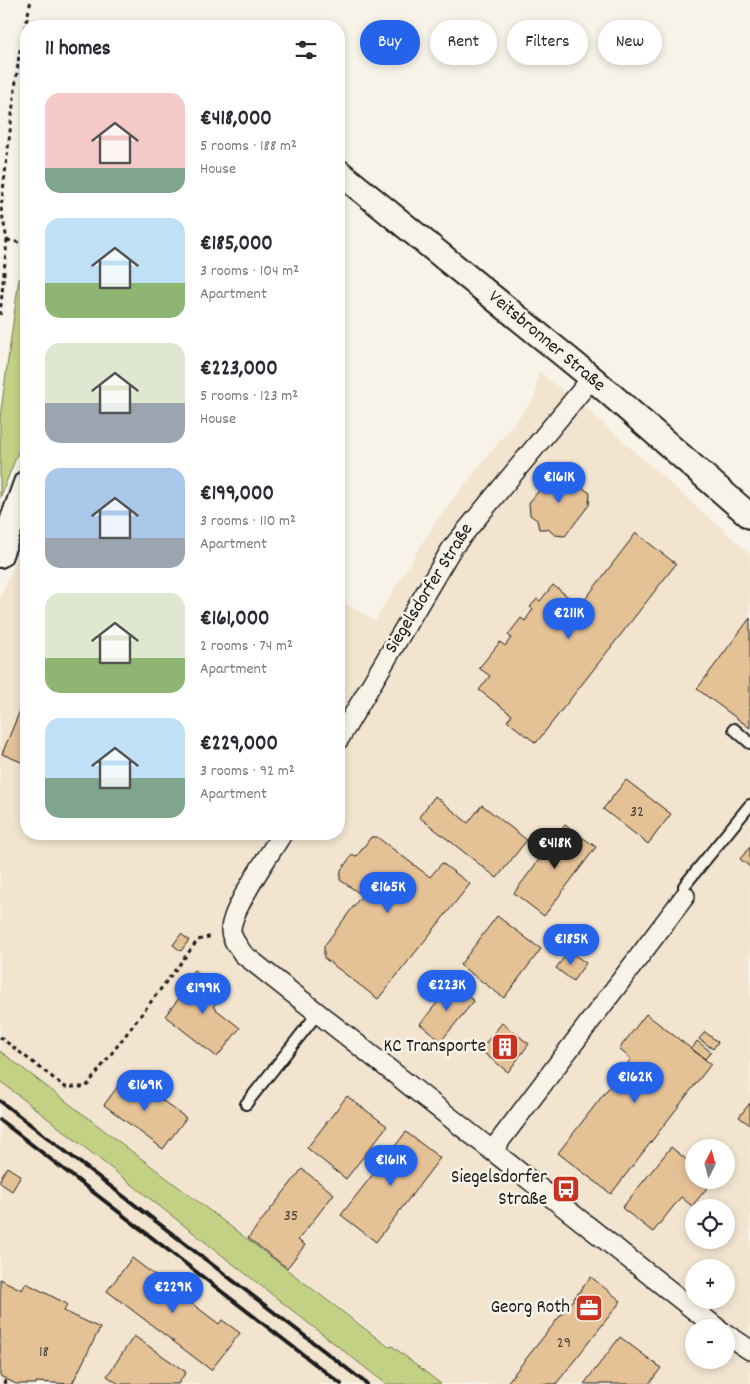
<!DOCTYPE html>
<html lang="en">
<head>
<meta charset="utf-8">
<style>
	:root { --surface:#fff; --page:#f2f2f3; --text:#2b2b33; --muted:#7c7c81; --accent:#2563eb }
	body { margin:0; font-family:Dekko,sans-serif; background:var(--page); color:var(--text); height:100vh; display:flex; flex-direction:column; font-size:19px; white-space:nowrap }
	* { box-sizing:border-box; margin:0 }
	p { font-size:16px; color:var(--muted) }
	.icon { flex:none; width:28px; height:28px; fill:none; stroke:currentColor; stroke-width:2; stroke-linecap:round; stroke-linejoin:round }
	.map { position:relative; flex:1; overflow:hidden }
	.sheet { position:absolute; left:20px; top:20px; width:325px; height:820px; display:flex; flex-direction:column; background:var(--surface); border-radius:20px; box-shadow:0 2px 8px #0003 }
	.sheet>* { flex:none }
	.guide { position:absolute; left:360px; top:20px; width:315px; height:45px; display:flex; gap:10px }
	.needle { width:32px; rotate:6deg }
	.fabs { position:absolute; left:685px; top:1139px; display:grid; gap:10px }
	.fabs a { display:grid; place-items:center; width:50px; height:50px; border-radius:50%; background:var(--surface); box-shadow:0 2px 8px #0003; font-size:25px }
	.price { position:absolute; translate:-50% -42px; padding:0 11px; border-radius:18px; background:var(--accent); color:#fff; font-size:16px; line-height:32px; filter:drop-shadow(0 1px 2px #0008) }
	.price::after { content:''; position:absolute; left:50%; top:30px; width:15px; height:11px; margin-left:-8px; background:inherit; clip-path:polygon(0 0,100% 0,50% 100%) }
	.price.current { background:#222; color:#fff }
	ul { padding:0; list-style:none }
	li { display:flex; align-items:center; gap:15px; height:125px; padding:0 25px }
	li span { display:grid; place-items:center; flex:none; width:140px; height:100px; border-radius:15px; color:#555 }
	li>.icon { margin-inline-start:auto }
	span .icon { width:60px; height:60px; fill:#fffc; stroke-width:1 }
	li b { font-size:21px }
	h2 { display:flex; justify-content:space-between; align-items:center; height:60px; padding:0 25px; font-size:21px }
	.tag { padding:0 18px; border-radius:22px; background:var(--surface); box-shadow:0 2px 8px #0003; font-size:18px; line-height:45px }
	.tag.current { background:var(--accent); color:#fff }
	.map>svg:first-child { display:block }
	.built { fill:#f2e4cf; fill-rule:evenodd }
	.green { fill:#c3d185; stroke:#707650 }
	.building { fill:#e5c196; stroke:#1c1c1c }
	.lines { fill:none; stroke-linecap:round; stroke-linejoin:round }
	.service-casing { stroke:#1c1c1c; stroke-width:14 }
	.minor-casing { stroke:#1c1c1c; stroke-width:22 }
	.tertiary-casing { stroke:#1c1c1c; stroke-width:28 }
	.path { stroke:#1c1c1c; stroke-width:3; stroke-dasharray:4 4; stroke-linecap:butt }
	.service { stroke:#f7f3e8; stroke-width:10 }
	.minor { stroke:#f7f3e8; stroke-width:19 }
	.tertiary { stroke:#f7f3e8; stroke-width:24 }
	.rail { stroke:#1c1c1c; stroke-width:4 }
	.labels { text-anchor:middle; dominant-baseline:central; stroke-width:5; stroke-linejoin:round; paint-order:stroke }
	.number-label { font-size:16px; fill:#4e453a }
	.street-label { font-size:19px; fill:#1c1c1c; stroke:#f7f3e8 }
	.poi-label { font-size:19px; fill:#1c1c1c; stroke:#f7f3e8; text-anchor:end }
</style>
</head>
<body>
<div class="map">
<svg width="750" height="1384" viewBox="0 0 750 1384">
	<rect width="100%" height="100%" fill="#f7f3e8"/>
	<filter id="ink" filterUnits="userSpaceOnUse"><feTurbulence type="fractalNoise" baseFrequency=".02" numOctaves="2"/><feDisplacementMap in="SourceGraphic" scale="10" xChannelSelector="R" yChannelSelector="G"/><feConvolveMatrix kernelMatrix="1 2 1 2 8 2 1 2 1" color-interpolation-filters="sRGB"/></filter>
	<g filter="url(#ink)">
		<path class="built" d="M538 371 589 411 750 554V1384H441L0 1051V598L26 537V834H339V600L375 621 435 522 535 397ZM694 1148H726V1180H694ZM694 1208H726V1240H694ZM694 1268H726V1300H694ZM694 1328H726V1360H694Z
			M0 1081 341 1349 386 1384H0Z"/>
		<path class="green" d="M26 274V432L0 498V418L19 279Z
			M0 1051 389 1347 392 1346 441 1384H386L0 1081Z"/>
		<path class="building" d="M553 473H565L571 478 580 480 584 489 590 493 589 505 565 536 555 535 548 529H539L537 520 530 515 529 503Z
			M636 533 676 564 536 743 507 721 512 715 479 690 490 676 479 668 500 642 505 646 511 638 508 635 521 618 525 621 533 609 530 607 537 599 540 601 553 585 580 606Z
			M750 618V728L697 689Z
			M26 696V764L2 754Z
			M626 780 671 814 648 844 603 809Z
			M435 796 468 823 482 805 527 840 497 878 419 817Z
			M565 825 596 847 544 916 514 893Z
			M371 837H377L430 877 442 863 470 884 378 999 324 958V946L362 895 340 880 341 870 352 855 357 856Z
			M750 847V867L740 859Z
			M497 916 541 949 504 998 460 965Z
			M181 934 189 940 181 951 173 945Z
			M569 951 586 963 573 981 556 968Z
			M194 970 224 993 213 1007 240 1028 217 1057 165 1016 187 988 182 985Z
			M452 984 474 1001 441 1041 420 1024Z
			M646 1014 711 1064 611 1194 558 1153 631 1059 619 1049Z
			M502 1023 529 1044 508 1072 480 1050Z
			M705 1032 718 1042 713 1049 699 1039Z
			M697 1041 711 1052 705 1059 692 1049Z
			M127 1074 186 1118 163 1149 104 1105Z
			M347 1096 387 1126 346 1179 307 1148Z
			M750 1103V1125L739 1117Z
			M406 1132 440 1158 376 1242 341 1215Z
			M671 1147 694 1166V1180L713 1181 692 1206 681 1197 653 1232 622 1208Z
			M7 1167 21 1176 12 1191 0 1183V1179Z
			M302 1169 334 1194 298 1240 305 1245 287 1268 248 1238Z
			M132 1258 219 1324 222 1320 240 1333 211 1370 107 1291Z
			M591 1277 621 1301 556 1384H506Z
			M0 1279 22 1290 26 1283 67 1304 64 1311 100 1328 72 1384 36 1382V1384H16L0 1376Z
			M134 1336 186 1372 178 1384H119L107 1376Z
			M620 1337 661 1368 649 1384H584Z"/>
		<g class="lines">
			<g class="service-casing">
				<path id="service" d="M734 729 750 743
					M685 896 684 886 750 805
					M246 1104 318 1013"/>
			</g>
			<g class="minor-casing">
				<path id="minor" d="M339 739 452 548 592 378
					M282 834C270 854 231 909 231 930 231 939 239 947 243 954L717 1328
					M492 1151 685 896
					M726 1334 750 1350"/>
			</g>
			<g class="tertiary-casing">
				<path id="tertiary" d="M339 172 592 378 750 516
					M0 555 26 483"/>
			</g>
			<path class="path" d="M7 240 26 244
				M0 315 7 240 1 208 19 55 31 0
				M0 1037 65 1087H86L198 940 212 936
				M4 1384 6 1379"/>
			<use href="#service" class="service"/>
			<use href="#minor" class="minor"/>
			<use href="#tertiary" class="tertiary"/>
			<path class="rail" d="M0 1101 367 1384
				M0 1120 341 1384"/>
		</g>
	</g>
	<defs>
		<g id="building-square" transform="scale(1.4375)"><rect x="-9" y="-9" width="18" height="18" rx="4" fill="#c8321e" stroke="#f7f3e8"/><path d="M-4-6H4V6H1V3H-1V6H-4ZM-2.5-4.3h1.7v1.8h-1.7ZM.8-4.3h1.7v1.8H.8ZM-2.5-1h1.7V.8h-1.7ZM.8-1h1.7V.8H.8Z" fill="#fff"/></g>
		<g id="bus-square" transform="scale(1.4375)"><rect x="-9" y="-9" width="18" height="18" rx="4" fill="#c8321e" stroke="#f7f3e8"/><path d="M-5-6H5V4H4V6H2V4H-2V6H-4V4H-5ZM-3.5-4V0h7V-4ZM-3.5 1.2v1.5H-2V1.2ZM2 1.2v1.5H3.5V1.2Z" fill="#fff"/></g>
		<g id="office-square" transform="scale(1.4375)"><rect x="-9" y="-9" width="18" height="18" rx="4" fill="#c8321e" stroke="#f7f3e8"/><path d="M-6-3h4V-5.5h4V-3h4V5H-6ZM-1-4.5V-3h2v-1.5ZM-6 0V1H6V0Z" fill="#fff"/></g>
	</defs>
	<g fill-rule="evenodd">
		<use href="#building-square" x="505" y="1047"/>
		<use href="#bus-square" x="566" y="1189"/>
		<use href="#office-square" x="589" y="1308"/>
	</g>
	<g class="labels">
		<g class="number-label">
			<text x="637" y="812">32</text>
			<text x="291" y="1216">35</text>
			<text x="564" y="1343">29</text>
			<text x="44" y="1352">18</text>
		</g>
		<g class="street-label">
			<text transform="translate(546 342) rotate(40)">Veitsbronner Straße</text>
			<text transform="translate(430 589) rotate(-58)">Siegelsdorfer Straße</text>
		</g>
		<g class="poi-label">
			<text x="486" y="1047">KC Transporte</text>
			<text x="547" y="1178">Siegelsdorfer<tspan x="547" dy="22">Straße</tspan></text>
			<text x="570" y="1308">Georg Roth</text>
		</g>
	</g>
</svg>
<div class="fabs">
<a><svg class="needle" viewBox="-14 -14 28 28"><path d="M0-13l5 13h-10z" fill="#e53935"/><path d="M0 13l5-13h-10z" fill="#7c7c81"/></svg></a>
<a><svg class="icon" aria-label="locate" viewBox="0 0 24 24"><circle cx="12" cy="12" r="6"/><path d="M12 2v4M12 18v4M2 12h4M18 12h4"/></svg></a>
<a>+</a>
<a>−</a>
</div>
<b class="price" style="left:559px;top:504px">€161K</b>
<b class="price" style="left:569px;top:640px">€211K</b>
<b class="price current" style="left:555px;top:870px">€418K</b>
<b class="price" style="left:388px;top:914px">€165K</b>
<b class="price" style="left:571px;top:966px">€185K</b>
<b class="price" style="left:447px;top:1012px">€223K</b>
<b class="price" style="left:203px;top:1015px">€199K</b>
<b class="price" style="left:635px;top:1104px">€162K</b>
<b class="price" style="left:145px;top:1112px">€169K</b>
<b class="price" style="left:391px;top:1187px">€161K</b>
<b class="price" style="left:173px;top:1314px">€229K</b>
<div class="guide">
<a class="tag current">Buy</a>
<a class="tag">Rent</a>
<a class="tag">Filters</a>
<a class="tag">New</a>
</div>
<section class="sheet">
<h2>11 homes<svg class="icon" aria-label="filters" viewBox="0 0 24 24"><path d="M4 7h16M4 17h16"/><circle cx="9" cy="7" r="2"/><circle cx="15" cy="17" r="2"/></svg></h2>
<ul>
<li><span style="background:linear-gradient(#f6c9c9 75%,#7fa58c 0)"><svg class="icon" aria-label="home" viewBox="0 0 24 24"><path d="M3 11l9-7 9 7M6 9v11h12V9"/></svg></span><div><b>€418,000</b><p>5 rooms · 188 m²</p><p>House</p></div></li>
<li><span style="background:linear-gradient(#bfe0f5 65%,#8fb573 0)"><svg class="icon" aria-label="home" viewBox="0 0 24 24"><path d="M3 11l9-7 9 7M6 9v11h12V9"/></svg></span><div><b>€185,000</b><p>3 rooms · 104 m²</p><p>Apartment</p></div></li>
<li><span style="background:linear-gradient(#dfe7d0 60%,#9aa5b1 0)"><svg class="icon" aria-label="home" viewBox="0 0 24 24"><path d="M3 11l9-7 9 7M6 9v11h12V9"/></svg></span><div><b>€223,000</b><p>5 rooms · 123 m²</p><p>House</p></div></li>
<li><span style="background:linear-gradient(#a9c7e8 70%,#9aa5b1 0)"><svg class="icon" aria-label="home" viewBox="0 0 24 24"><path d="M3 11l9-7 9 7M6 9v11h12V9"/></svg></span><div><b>€199,000</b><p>3 rooms · 110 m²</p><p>Apartment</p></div></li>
<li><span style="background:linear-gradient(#dfe7d0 65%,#8fb573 0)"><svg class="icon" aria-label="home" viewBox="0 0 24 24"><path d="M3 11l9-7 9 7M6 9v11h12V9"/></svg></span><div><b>€161,000</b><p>2 rooms · 74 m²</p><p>Apartment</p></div></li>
<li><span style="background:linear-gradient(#bfe0f5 60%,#7fa58c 0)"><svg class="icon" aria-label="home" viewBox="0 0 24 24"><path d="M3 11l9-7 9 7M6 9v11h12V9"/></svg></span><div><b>€229,000</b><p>3 rooms · 92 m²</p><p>Apartment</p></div></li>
</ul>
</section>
</div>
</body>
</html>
